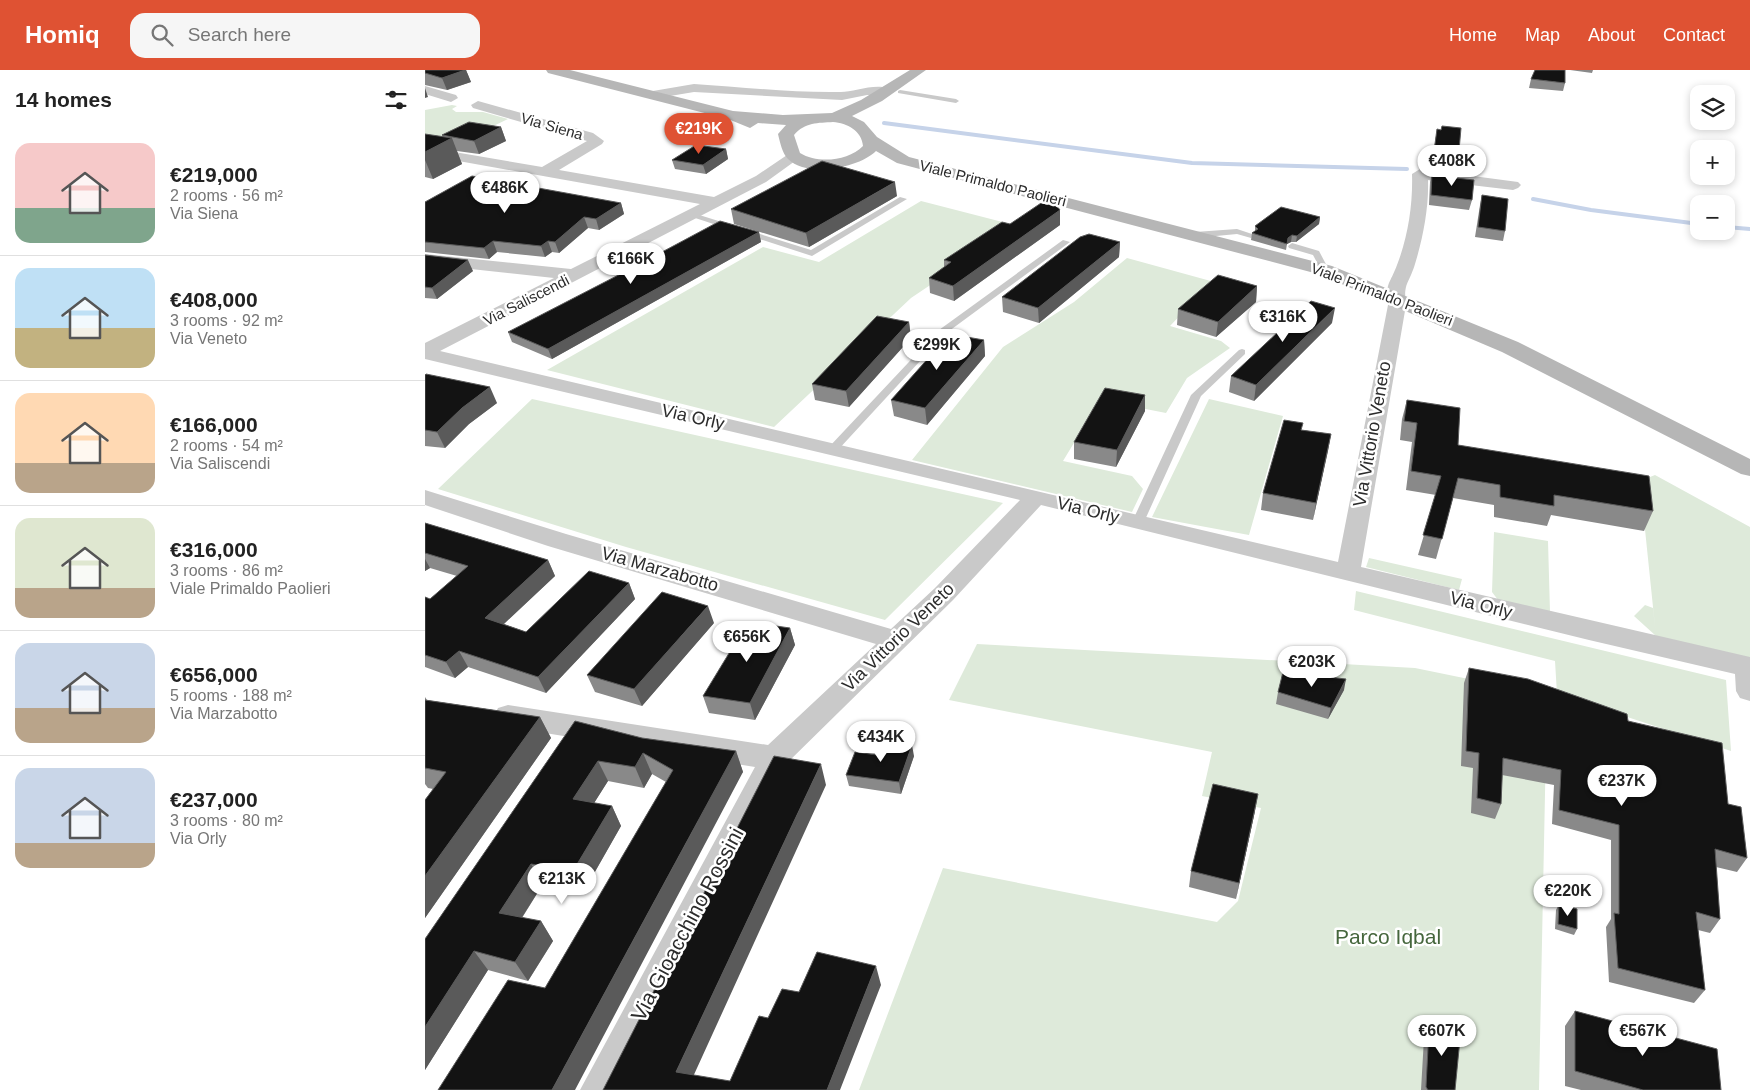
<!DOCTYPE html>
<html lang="en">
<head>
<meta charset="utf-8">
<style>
	:root { --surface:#fff; --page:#f6f6f6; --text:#222; --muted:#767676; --line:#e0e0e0; --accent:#df5233 }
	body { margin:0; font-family:Helvetica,sans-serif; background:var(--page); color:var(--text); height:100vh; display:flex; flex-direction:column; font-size:19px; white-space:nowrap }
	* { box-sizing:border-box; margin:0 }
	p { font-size:16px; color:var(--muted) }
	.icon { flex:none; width:28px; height:28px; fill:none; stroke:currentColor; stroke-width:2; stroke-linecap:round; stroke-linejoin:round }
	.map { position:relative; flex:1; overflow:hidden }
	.panel { display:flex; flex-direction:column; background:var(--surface); width:425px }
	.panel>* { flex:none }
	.fabs { position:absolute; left:1265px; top:15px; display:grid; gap:10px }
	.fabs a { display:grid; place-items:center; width:45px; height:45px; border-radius:10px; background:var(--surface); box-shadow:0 2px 8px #0003; font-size:25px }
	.price { position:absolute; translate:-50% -42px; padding:0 11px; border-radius:18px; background:#fff; color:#222; font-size:16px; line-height:32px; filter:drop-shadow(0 1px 2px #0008) }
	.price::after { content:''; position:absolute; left:50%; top:30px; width:15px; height:11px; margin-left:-8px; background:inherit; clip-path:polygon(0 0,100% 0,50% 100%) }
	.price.current { background:var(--accent); color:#fff }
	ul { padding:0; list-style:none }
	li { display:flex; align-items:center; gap:15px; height:125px; padding:0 15px }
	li+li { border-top:1px solid var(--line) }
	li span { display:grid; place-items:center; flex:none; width:140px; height:100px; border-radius:15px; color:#555 }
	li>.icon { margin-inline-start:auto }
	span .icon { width:60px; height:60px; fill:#fffc; stroke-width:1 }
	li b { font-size:21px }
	h2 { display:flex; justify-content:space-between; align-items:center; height:60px; padding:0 15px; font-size:21px }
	header { display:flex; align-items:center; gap:30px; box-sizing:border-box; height:70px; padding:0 25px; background:var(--accent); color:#fff }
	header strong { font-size:24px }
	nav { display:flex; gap:28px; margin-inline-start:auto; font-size:18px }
	.search { width:350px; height:45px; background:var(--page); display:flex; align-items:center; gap:12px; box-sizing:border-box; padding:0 18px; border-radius:15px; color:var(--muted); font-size:19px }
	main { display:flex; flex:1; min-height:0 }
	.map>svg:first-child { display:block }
	.green { fill:#deeada }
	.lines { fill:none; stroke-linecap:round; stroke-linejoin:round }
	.stream { stroke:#c6d3e9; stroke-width:4 }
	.lane { fill:#c9c9c9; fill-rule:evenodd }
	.street { fill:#c9c9c9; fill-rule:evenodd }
	.secondary { fill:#b6b6b6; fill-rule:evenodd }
	.wall { fill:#898989 }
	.shaded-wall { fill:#5a5a5a }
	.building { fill:#131313; stroke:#5a5a5a }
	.labels { text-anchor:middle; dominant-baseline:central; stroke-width:5; stroke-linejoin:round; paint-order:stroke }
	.far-street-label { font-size:15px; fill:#2c2c2c; stroke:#fff }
	.street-label { font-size:18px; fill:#2c2c2c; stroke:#fff }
	.near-street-label { font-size:21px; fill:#2c2c2c; stroke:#fff }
	.near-park-label { font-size:21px; fill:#45663c; stroke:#fff }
</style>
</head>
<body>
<header>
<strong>Homiq</strong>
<div class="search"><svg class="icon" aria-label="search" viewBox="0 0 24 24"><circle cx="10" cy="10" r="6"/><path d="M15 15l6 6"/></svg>Search here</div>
<nav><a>Home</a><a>Map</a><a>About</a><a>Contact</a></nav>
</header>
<main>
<section class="panel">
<h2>14 homes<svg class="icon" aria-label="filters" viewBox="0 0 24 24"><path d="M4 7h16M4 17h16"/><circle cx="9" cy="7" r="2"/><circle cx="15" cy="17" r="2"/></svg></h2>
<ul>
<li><span style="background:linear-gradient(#f6c9c9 65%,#7fa58c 0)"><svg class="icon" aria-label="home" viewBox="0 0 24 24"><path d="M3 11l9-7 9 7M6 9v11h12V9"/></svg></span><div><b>€219,000</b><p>2 rooms · 56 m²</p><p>Via Siena</p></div></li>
<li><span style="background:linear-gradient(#bfe0f5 60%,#c2b280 0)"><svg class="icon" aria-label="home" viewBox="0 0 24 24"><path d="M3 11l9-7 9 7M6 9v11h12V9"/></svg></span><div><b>€408,000</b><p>3 rooms · 92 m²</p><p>Via Veneto</p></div></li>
<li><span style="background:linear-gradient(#ffd9b3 70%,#b9a48a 0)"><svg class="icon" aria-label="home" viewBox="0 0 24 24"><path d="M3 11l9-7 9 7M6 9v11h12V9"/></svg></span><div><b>€166,000</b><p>2 rooms · 54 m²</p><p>Via Saliscendi</p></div></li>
<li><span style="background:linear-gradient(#dfe7d0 70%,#b9a48a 0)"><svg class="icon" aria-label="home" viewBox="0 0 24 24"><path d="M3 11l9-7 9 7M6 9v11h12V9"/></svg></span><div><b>€316,000</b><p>3 rooms · 86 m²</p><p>Viale Primaldo Paolieri</p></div></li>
<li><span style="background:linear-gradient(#c9d6e8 65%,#b9a48a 0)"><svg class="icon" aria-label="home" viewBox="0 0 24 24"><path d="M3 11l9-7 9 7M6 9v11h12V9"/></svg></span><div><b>€656,000</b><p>5 rooms · 188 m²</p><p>Via Marzabotto</p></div></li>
<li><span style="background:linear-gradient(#c9d6e8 75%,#b9a48a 0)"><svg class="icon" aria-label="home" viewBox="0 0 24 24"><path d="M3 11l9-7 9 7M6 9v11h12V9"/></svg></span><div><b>€237,000</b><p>3 rooms · 80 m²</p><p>Via Orly</p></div></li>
</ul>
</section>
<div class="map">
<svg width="1325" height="1020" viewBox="0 0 1325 1020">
	<rect width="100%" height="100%" fill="#fff"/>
	<path class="green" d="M27 35 32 36 27 39 31 42H58L83 49 60 60 16 73 0 70V40Z
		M496 131 593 156 486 228 349 357 122 300 338 177 394 192Z
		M702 188 793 213 765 235 745 256 796 271 805 278 762 308 741 343 675 330 638 391 707 406 718 419 707 442 487 390 578 277 649 232Z
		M107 329 578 433 460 550 201 477 13 419Z
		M784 329 858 346 824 465 727 447Z
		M1230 405 1325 457V588L1231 566 1215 411Z
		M1069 462 1123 471 1125 542 1073 530 1067 522Z
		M944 488 1037 509 1034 520 941 497Z
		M931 521 1301 610 1306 681 1132 624 1130 591 929 540Z
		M1220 535 1228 538 1231 566 1209 546Z
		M552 574 990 598 1122 625 1114 1020H434L518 798 792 852 813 831 836 738 777 726 787 682 524 630Z"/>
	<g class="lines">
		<path class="stream" d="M459 53 767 93 982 99
			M1108 129 1166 140 1274 154
			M1301 157 1325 159"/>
		<path class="lane" d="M475 20 531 29 534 31 531 33 473 23V21Z
			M475 127 482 129 387 186 261 145 268 143 386 180Z
			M812 159 830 165 826 168 812 164 770 168 766 165 770 162Z
			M638 170 645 172 520 264 412 381H404L403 379 404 377 514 260Z
			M867 173 894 181 904 200 903 202H897L888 185 864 178 863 176Z
			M817 279 820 280V284L776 326 719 452 713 456 709 455 707 452 766 325 814 280Z"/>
		<path class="street" d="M269 14C316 17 369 23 416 22 429 22 458 10 468 22L461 26 442 25 417 30 269 22 227 29 220 25 222 22Z
			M0 16 31 25 33 28 26 32 0 24Z
			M53 31 168 63 179 71 177 74 134 100 289 127 331 106 365 83 370 82 377 86 341 112 15 281 913 492 963 235C960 213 965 214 972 195 983 167 988 134 987 104L995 99 1093 112 1096 115 1093 118 1088 120 1003 110C1004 137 998 168 990 194 984 214 978 213 981 235L936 497 1325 587V631L1315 628 1311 621 1310 604 1164 570 616 435 528 530 359 696 194 1020H155L330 697 83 657 73 654 69 646 73 638 83 635 343 675 451 574 123 476 0 435V420L141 464 466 559 510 518 595 430 0 289V273L129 208 0 194V184L146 199 275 134 0 85V77L117 97 162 71 48 38 46 35Z"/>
		<path class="secondary" d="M121 0H145L308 41 358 45 407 43 436 30 485 0H501L457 31 427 46 439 52 452 67 484 87 907 196 1093 272 1325 389V406L1316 404 1077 282 893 204 472 93 451 81C434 98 382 108 363 89 357 83 355 72 353 64L361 55 333 53 325 58 303 49 123 3ZM408 52C422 53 437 61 438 76 423 91 393 94 375 83L369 65C380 52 393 53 408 52Z"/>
	</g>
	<path class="wall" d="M0 0H41L46 12 22 20 0 15Z
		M1145 0H1168L1167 3Z
		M1106 9 1140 13 1138 21 1104 18Z
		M76 57 81 71 54 84 32 81 37 94 8 109 0 107V64L18 67 17 65Z
		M1012 59 1033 92 1031 102 1006 99Z
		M301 79 303 89 281 104 250 99 247 90Z
		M1007 103 1031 108 1047 130 1044 140 1004 135 1005 112Z
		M1057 125 1080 161 1078 171 1050 167 1055 135Z
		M472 126 384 177 309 154 306 139Z
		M0 132 196 133 199 144 174 160 163 158 134 183 127 182 120 187 72 182 64 189 0 182Z
		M635 140V155L529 231 505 223 504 208 519 197V190L585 154Z
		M895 147 894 154 871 172H866L862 174 861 180 826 170 827 163 830 161V156Z
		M334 162 336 172 127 289 87 272 83 262Z
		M695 172 694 187 614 253 578 242 577 227Z
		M0 185 48 201 12 229 0 228Z
		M832 216 831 232 791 267 752 255 753 239Z
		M484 252 486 268 424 337 390 330 387 314Z
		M907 253 829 331 804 322 806 306Z
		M559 270 560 286 502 355 469 346 466 330Z
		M0 305 72 333 44 354 20 378 0 376Z
		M720 325V341L691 397 649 389V372Z
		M982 330 1033 375 1228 441 1219 461 1126 445 1122 456 1069 447V435L1028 428 1011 489 993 485 1011 425 981 420 987 372 975 370 977 349Z
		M877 360 906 364 888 450 836 440 838 423Z
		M0 453 123 490 130 506 79 554 101 562 204 513 210 529 121 623 43 597 30 608 0 597V527L5 529 32 506 5 498 0 501Z
		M289 553 217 636 170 622 162 605Z
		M365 558 370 575 330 650 284 643 278 626Z
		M1044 598 1203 651 1303 734 1322 788 1312 802 1291 797 1295 849 1285 863 1273 860 1280 920 1269 933 1184 912 1181 857 1186 849V770L1127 754 1129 715 1077 705 1076 734 1070 749 1046 743 1048 698 1036 696 1039 613Z
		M919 620 903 649 851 634 853 622Z
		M0 627 2 630 115 647 126 668 0 848V730L8 719 3 718 0 714Z
		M150 651 217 668 311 681 318 702 120 918 241 712 227 704 219 718 183 711 169 733 187 736 196 756 159 821 118 814 97 848 116 851 128 871 103 911 63 900 0 1000V869Z
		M452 685 489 686 476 724 424 716 421 705Z
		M830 741 811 829 764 817 766 801Z
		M1134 834 1152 859 1149 865 1130 859 1131 840Z
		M1150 941 1296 1020H1156L1140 1016V956Z
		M1004 958 1030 1020H996L999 968Z"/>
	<path class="shaded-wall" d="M40 0H41L46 12 22 20 17 8Z
		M0 18 3 27 0 28Z
		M76 57 81 71 54 84 49 71Z
		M27 68 37 94 8 109 0 90V82Z
		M301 79 303 89 281 104 278 95Z
		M470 112 472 126 384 177 381 163Z
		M196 133 199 144 174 160 171 149Z
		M635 140V155L529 231 528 216Z
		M159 147 163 158 134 183 130 172Z
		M895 147 894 154 871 172 872 166Z
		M334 162 336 172 127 289 123 279Z
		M867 165 866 172 862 174 861 180 863 168Z
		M68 171 72 182 64 189 59 178Z
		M123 171 127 182 120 187 116 176Z
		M695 172 694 187 614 253 613 238Z
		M43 190 48 201 12 229 7 218Z
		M832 216 831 232 791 267 793 252Z
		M910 238 907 253 829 331 831 315Z
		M484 252 486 268 424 337 421 321Z
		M559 270 560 286 502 355 500 338Z
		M65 317 72 333 44 354 20 378 12 362 37 338Z
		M720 325V341L691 397 692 380Z
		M906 364 903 381 888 450 891 433Z
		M0 489 5 498 0 501Z
		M123 490 130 506 68 564 60 548Z
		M204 513 210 529 121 623 113 607Z
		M283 536 289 553 217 636 209 619Z
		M365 558 370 575 330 650 325 633Z
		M34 581 43 597 30 608 21 592Z
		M921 609 919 620 903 649 906 638Z
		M115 647 126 668 0 848V806Z
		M487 675 489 686 476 724 474 712Z
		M311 681 318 702 150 1020H127Z
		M218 683 227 704 219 718 210 697Z
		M173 691 183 711 159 749 148 729Z
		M396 694 401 715 262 1020 251 1002Z
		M833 724 830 741 811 829 814 813Z
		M187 736 196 756 159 821 148 801Z
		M106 794 118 814 87 863 74 843Z
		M116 851 128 871 103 911 90 892Z
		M49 881 63 900 0 1000V957Z
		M451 896 456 915 415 1020H402Z"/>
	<path class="building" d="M0 0H40L17 8 0 3Z
		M1110 0H1140V13L1106 9Z
		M44 52 76 57 49 71 17 65Z
		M1017 56 1036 58 1033 92 1008 89 1012 59 1016 60Z
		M0 64 27 68 0 82Z
		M271 75 301 79 278 95 247 90Z
		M397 91 470 112 381 163 306 139Z
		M1007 103 1031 105V108L1049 110 1047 130 1006 125Z
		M47 106 196 133 171 149 159 147 130 172 123 171 116 176 68 171 59 178 0 172V132Z
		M1057 125 1083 129 1080 161 1053 157Z
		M625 127 635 140 528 216 504 208 526 192 519 190 577 152 585 154Z
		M856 137 895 147 872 166 867 165 863 168 862 174 827 163 833 159 830 156Z
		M295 151 334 162 123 279 83 262 209 197Z
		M664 164 695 172 613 238 577 227 655 167Z
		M0 185 43 190 7 218 0 217Z
		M793 205 832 216 793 252 753 239Z
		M886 231 910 238 831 315 806 306Z
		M452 246 484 252 421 321 387 314Z
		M530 265 559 270 500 338 466 330 523 266 527 267Z
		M1 304 65 317 37 338 12 362 0 360V305Z
		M680 318 720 325 692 380 649 372Z
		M982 330 1035 338 1033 375 1224 406 1228 441 1129 425V436L1075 427V415L1033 408 1017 469 998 465 1016 406 986 401 992 353 979 351Z
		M859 350 878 353 876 360 906 364 891 433 838 423Z
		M0 453 123 490 60 548 101 562 164 501 204 513 113 607 34 581 21 592 0 585V527L5 529 43 496 0 483Z
		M237 522 283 536 209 619 162 605Z
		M323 552 365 558 325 633 278 626Z
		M1044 598 1103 609 1202 644 1203 651 1297 673 1303 734 1316 737 1322 788 1290 779 1295 849 1271 842 1280 920 1193 898 1189 843 1194 844V755L1134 740 1136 700 1078 688 1076 734 1052 728 1054 683 1041 681Z
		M858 602 921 609 906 638 853 622Z
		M0 630 115 647 0 806V730L21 702 0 698Z
		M150 651 217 668 311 681 127 1020H13L83 910 120 918 248 700 218 683 210 697 173 691 148 729 187 736 148 801 106 794 74 843 116 851 90 892 49 881 0 957V869Z
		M457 671 487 675 474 712 421 705 430 682 452 685Z
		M349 686 396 694 251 1002 305 1011 334 946 343 948 357 919 374 922 392 882 451 896 402 1020H178Z
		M788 714 833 724 814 813 766 801Z
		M1134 834 1152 839V859L1133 854Z
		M1150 941 1292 979 1296 1020H1218L1150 1001Z
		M1023 950 1035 969 1030 1020H1003L1001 1017 1004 958Z"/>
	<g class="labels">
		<g class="far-street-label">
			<text transform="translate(127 56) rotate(16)">Via Siena</text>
			<text transform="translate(568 113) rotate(14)">Viale Primaldo Paolieri</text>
			<text transform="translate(957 224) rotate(21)">Viale Primaldo Paolieri</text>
			<text transform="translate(101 230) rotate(-27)">Via Saliscendi</text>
		</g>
		<g class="street-label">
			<text transform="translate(268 347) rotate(13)">Via Orly</text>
			<text transform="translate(947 364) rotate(-80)">Via Vittorio Veneto</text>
			<text transform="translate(663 440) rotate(14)">Via Orly</text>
			<text transform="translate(235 499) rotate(16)">Via Marzabotto</text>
			<text transform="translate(1056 535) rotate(14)">Via Orly</text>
			<text transform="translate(473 567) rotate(-44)">Via Vittorio Veneto</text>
		</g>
		<g class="near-street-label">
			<text transform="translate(262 854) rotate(-62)">Via Gioacchino Rossini</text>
		</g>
		<g class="near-park-label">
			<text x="963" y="866">Parco Iqbal</text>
		</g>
	</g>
</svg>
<div class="fabs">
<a><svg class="icon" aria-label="layers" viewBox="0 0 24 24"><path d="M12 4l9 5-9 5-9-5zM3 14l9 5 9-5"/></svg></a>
<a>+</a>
<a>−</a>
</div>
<b class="price current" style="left:274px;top:85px">€219K</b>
<b class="price" style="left:1027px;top:117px">€408K</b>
<b class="price" style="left:80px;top:144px">€486K</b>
<b class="price" style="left:206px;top:215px">€166K</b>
<b class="price" style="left:858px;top:273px">€316K</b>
<b class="price" style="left:512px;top:301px">€299K</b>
<b class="price" style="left:322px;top:593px">€656K</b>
<b class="price" style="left:887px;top:618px">€203K</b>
<b class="price" style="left:456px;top:693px">€434K</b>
<b class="price" style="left:1197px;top:737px">€237K</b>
<b class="price" style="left:137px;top:835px">€213K</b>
<b class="price" style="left:1143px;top:847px">€220K</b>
<b class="price" style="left:1017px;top:987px">€607K</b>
<b class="price" style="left:1218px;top:987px">€567K</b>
</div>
</main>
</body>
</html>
